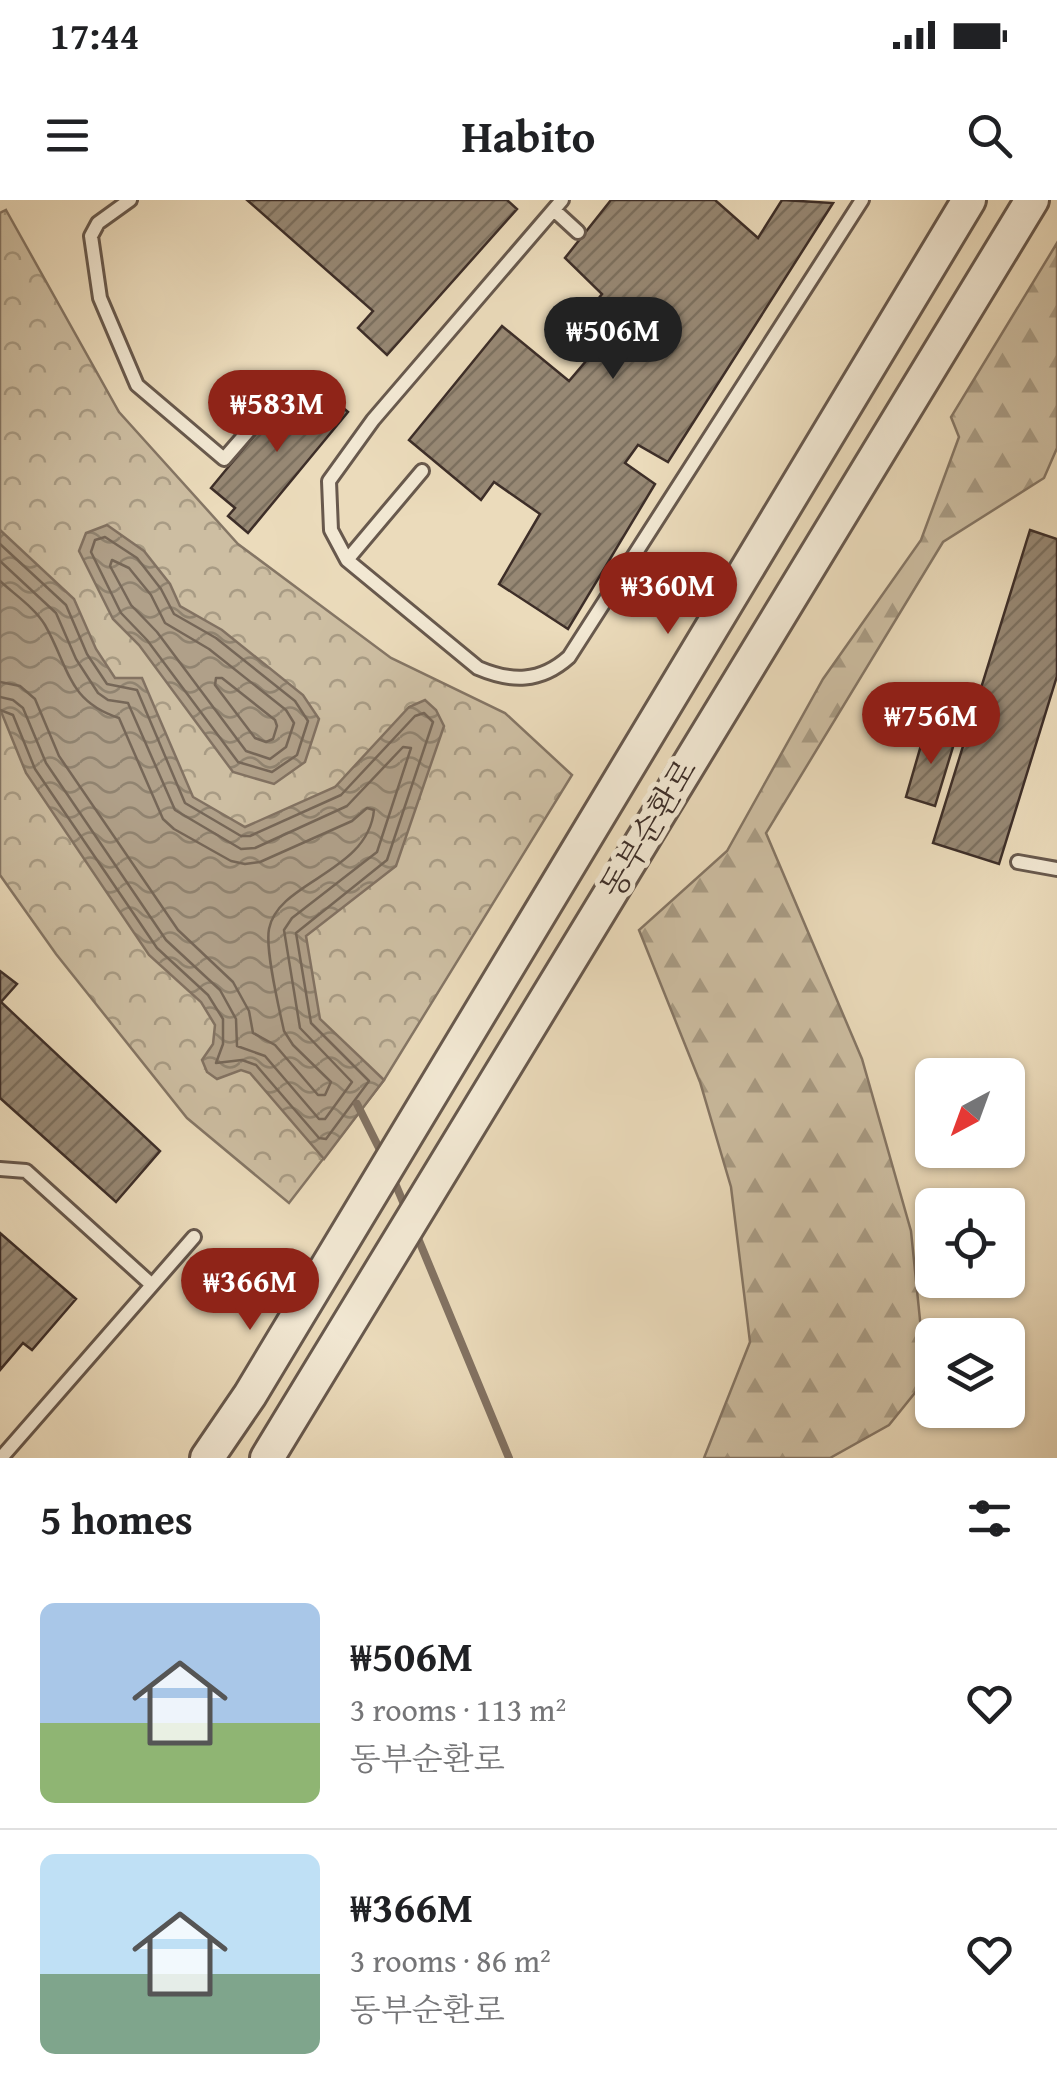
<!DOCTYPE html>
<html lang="en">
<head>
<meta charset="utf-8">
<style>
	:root { --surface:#fff; --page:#f2f2f2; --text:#202124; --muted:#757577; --line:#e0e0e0; --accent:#8f2418 }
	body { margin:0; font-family:"Gentium Book Plus","Noto Serif KR",serif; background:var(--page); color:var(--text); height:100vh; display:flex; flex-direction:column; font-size:38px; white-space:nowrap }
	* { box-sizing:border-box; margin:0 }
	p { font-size:32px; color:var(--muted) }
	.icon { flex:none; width:55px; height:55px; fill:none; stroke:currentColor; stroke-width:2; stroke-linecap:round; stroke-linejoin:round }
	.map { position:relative; height:1258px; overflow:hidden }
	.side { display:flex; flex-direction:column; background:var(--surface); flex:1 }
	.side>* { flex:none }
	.needle { width:65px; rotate:221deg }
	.tools { position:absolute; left:915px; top:858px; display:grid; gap:20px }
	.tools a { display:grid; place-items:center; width:110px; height:110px; border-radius:15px; background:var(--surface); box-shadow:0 2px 8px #0004; font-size:50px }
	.price { position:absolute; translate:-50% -85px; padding:0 22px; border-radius:35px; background:var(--accent); color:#fff; font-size:32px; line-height:65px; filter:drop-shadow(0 2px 5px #0008) }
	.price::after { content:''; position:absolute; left:50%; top:60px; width:30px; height:22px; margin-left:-15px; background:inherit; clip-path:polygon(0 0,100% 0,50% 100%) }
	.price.selected { background:#222; color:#fff }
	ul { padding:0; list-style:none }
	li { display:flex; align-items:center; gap:30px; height:250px; padding:0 40px }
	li+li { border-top:2px solid var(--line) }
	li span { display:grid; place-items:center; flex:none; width:280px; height:200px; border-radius:15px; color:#555 }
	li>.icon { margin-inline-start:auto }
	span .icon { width:120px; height:120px; fill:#fffc; stroke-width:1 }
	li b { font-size:42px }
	h2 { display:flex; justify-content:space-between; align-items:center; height:120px; padding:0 40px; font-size:42px }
	.status { display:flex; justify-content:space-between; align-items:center; height:70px; padding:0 50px; background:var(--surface); direction:ltr }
	.status svg { height:28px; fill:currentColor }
	header { display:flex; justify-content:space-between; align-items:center; height:130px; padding:0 40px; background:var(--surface); font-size:45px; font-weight:700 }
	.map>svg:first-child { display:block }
	.forest { fill:url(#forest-firs); stroke:#857665; stroke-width:2.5 }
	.park { fill:url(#park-crowns); stroke:#857665; stroke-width:2.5 }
	.water { fill:url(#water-waves); stroke:#827262; stroke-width:2.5 }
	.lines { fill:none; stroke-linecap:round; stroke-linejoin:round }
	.shore { stroke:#766758; stroke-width:2.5 }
	.stream { stroke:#827262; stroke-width:8 }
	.building { fill:url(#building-hatch); stroke:#3d2e28; stroke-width:2.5 }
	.service-casing { stroke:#68594d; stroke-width:18 }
	.tertiary-casing { stroke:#68594d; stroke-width:38 }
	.service { stroke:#f2e8d3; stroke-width:12 }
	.tertiary { stroke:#f2e8d3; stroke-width:32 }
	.labels { text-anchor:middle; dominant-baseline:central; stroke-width:10; stroke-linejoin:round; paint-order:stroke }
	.street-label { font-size:32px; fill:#3d2e28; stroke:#f2e8d3 }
</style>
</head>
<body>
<div class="status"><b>17:44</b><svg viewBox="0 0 49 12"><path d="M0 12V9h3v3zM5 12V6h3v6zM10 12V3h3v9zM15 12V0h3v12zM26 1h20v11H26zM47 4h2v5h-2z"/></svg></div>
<header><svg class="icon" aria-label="menu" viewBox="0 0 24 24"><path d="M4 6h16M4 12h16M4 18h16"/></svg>Habito<svg class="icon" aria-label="search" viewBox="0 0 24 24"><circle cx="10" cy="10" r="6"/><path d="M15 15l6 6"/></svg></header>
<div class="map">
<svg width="1057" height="1258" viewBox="0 0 1057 1258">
	<defs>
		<pattern id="forest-firs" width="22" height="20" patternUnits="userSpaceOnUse" patternTransform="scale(2.5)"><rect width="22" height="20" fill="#cdbea2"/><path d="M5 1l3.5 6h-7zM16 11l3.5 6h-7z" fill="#a89b84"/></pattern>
		<pattern id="park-crowns" width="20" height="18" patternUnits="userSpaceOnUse" patternTransform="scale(2.5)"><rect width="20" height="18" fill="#cdbea2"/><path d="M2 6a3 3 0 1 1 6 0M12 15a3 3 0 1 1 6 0" fill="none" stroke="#a89b84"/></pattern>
		<pattern id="water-waves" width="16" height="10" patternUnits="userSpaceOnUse" patternTransform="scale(2.5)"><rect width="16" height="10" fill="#b0a089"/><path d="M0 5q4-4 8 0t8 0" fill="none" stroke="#908370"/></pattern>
		<pattern id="building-hatch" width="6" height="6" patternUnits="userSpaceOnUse" patternTransform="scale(2.5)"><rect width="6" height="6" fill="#978874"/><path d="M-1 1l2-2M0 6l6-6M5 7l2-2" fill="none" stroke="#7c705f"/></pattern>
	</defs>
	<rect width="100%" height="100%" fill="#ebdbbb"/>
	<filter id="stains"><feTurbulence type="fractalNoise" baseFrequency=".002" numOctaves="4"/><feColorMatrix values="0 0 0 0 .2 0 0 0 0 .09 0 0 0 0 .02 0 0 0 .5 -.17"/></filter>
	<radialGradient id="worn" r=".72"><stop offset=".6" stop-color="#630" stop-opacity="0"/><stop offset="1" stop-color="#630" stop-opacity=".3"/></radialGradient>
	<path class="forest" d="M1057 43V248L1044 278 943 342 766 633 862 859 911 1031 926 1179 889 1225 830 1258H704L750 1142 731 987 700 882 639 730 727 651 823 479 921 340 959 237 951 217Z"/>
	<path class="park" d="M6 10 119 212 238 344 391 458 505 513 572 575 384 880 289 1003 187 918 56 754 0 675V13Z"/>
	<path class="water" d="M107 325 144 351 170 384 180 406 222 430 303 495 319 519 305 562 274 584 233 572 139 445 113 419 79 351 86 333Z
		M0 330 74 399 96 449 115 478H142L193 597 245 627 335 587 409 507 425 500 436 510 444 526 396 666 306 736 320 819 384 880 324 959 250 873 241 870 217 879 207 872 202 860 213 844 215 825 201 802 149 755 26 573 0 509Z"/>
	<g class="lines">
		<path class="shore" d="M105 337 137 358 161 389 174 414 216 438 295 501 308 521 297 555 272 572 238 562 147 440 121 413 91 352 95 340Z
			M0 344 66 405 87 454 107 484 137 490 185 603 241 636H250L341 595 415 516 424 513 433 522 387 660 296 733 311 823 369 881 326 939 319 938 256 865 242 860 216 863 223 844V819L208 795 157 748 35 569 13 515 0 510
			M112 360 129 368 151 395 165 423 209 449 286 510 294 523 286 547 270 559 246 551 157 432 131 405 110 366Z
			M0 361 56 413 76 459 98 493 108 500 128 503 175 610 241 649 255 648 347 606 403 547 411 548 377 652 292 718 284 730 300 828 352 882 325 919H319L265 856 237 846 236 819 220 790 166 740 46 563 23 508 13 500 0 497
			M0 381C14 394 35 408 45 425 69 467 67 501 119 518L163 619 174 629 231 661 245 664 260 662 352 621 367 608 374 610C368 673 278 681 269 729 265 750 279 808 284 831L293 845 331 882 325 895H318L275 845 253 833 249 811 233 782 178 730 59 556 35 499 20 486 0 482
			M216 478H222L275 520 277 526 273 539 266 542 255 538 215 485Z"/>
		<path class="stream" d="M357 904 382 954
			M392 976 406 1009
			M415 1031 509 1258"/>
	</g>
	<path class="building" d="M247 0H507L517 9 387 155 358 128 373 111Z
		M611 0H715L758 38 782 0 833 3 668 262 638 245 625 263 655 284 568 429 499 384 540 314 494 282 481 300 409 240 502 126 569 181 621 120 598 99 602 94 565 58Z
		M295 186 312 200 321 189 348 212 248 333 228 316 235 308 211 288Z
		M1030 330 1057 339V476L999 664 933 643Z
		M926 528 956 537 935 606 906 597Z
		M0 771 17 784 1 802 160 951 116 1002 0 898Z
		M0 1033 76 1099 32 1150 23 1143 0 1170Z"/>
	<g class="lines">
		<g class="service-casing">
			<path id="service" d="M130 0 98 23 91 36 100 98 137 185 224 259 270 206
				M562 0 373 220 329 281 331 330 347 360 478 468C511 482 540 483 569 457L862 0
				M554 10 578 32
				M347 360 422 271
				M1018 662 1057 669
				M0 969 26 971 152 1085
				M1 1258 194 1037"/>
		</g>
		<g class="tertiary-casing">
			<path id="tertiary" d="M207 1258 250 1195 969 0
				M267 1258 1032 0"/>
		</g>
		<use href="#service" class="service"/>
		<use href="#tertiary" class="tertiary"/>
	</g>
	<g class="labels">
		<g class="street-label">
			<text transform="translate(648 628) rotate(-59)">동부순환로</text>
		</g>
	</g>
	<rect width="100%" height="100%" filter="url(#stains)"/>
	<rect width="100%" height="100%" fill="url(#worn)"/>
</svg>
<div class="tools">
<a><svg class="needle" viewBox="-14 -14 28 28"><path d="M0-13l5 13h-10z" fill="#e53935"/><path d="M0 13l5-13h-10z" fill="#757577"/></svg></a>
<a><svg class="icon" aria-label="locate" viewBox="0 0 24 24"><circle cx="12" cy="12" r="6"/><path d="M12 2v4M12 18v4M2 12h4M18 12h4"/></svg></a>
<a><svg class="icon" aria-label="layers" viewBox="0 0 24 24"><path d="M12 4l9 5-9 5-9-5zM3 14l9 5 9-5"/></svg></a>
</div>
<b class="price selected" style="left:613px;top:182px">₩506M</b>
<b class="price" style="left:277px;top:255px">₩583M</b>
<b class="price" style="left:668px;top:437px">₩360M</b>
<b class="price" style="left:931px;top:567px">₩756M</b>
<b class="price" style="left:250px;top:1133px">₩366M</b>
</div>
<section class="side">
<h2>5 homes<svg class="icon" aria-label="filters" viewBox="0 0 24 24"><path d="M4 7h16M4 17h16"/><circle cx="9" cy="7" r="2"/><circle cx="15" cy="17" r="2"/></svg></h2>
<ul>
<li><span style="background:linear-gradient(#a9c7e8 60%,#8fb573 0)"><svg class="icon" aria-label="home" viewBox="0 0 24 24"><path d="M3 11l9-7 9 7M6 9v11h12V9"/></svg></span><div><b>₩506M</b><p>3 rooms · 113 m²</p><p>동부순환로</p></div><svg class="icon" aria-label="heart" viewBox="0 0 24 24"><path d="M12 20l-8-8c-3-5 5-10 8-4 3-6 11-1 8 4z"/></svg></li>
<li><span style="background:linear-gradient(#bfe0f5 60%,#7fa58c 0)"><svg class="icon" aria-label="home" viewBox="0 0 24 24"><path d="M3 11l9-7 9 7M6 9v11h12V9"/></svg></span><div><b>₩366M</b><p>3 rooms · 86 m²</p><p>동부순환로</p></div><svg class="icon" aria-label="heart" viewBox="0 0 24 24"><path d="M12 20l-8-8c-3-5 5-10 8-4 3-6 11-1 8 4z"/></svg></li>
</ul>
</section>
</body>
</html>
